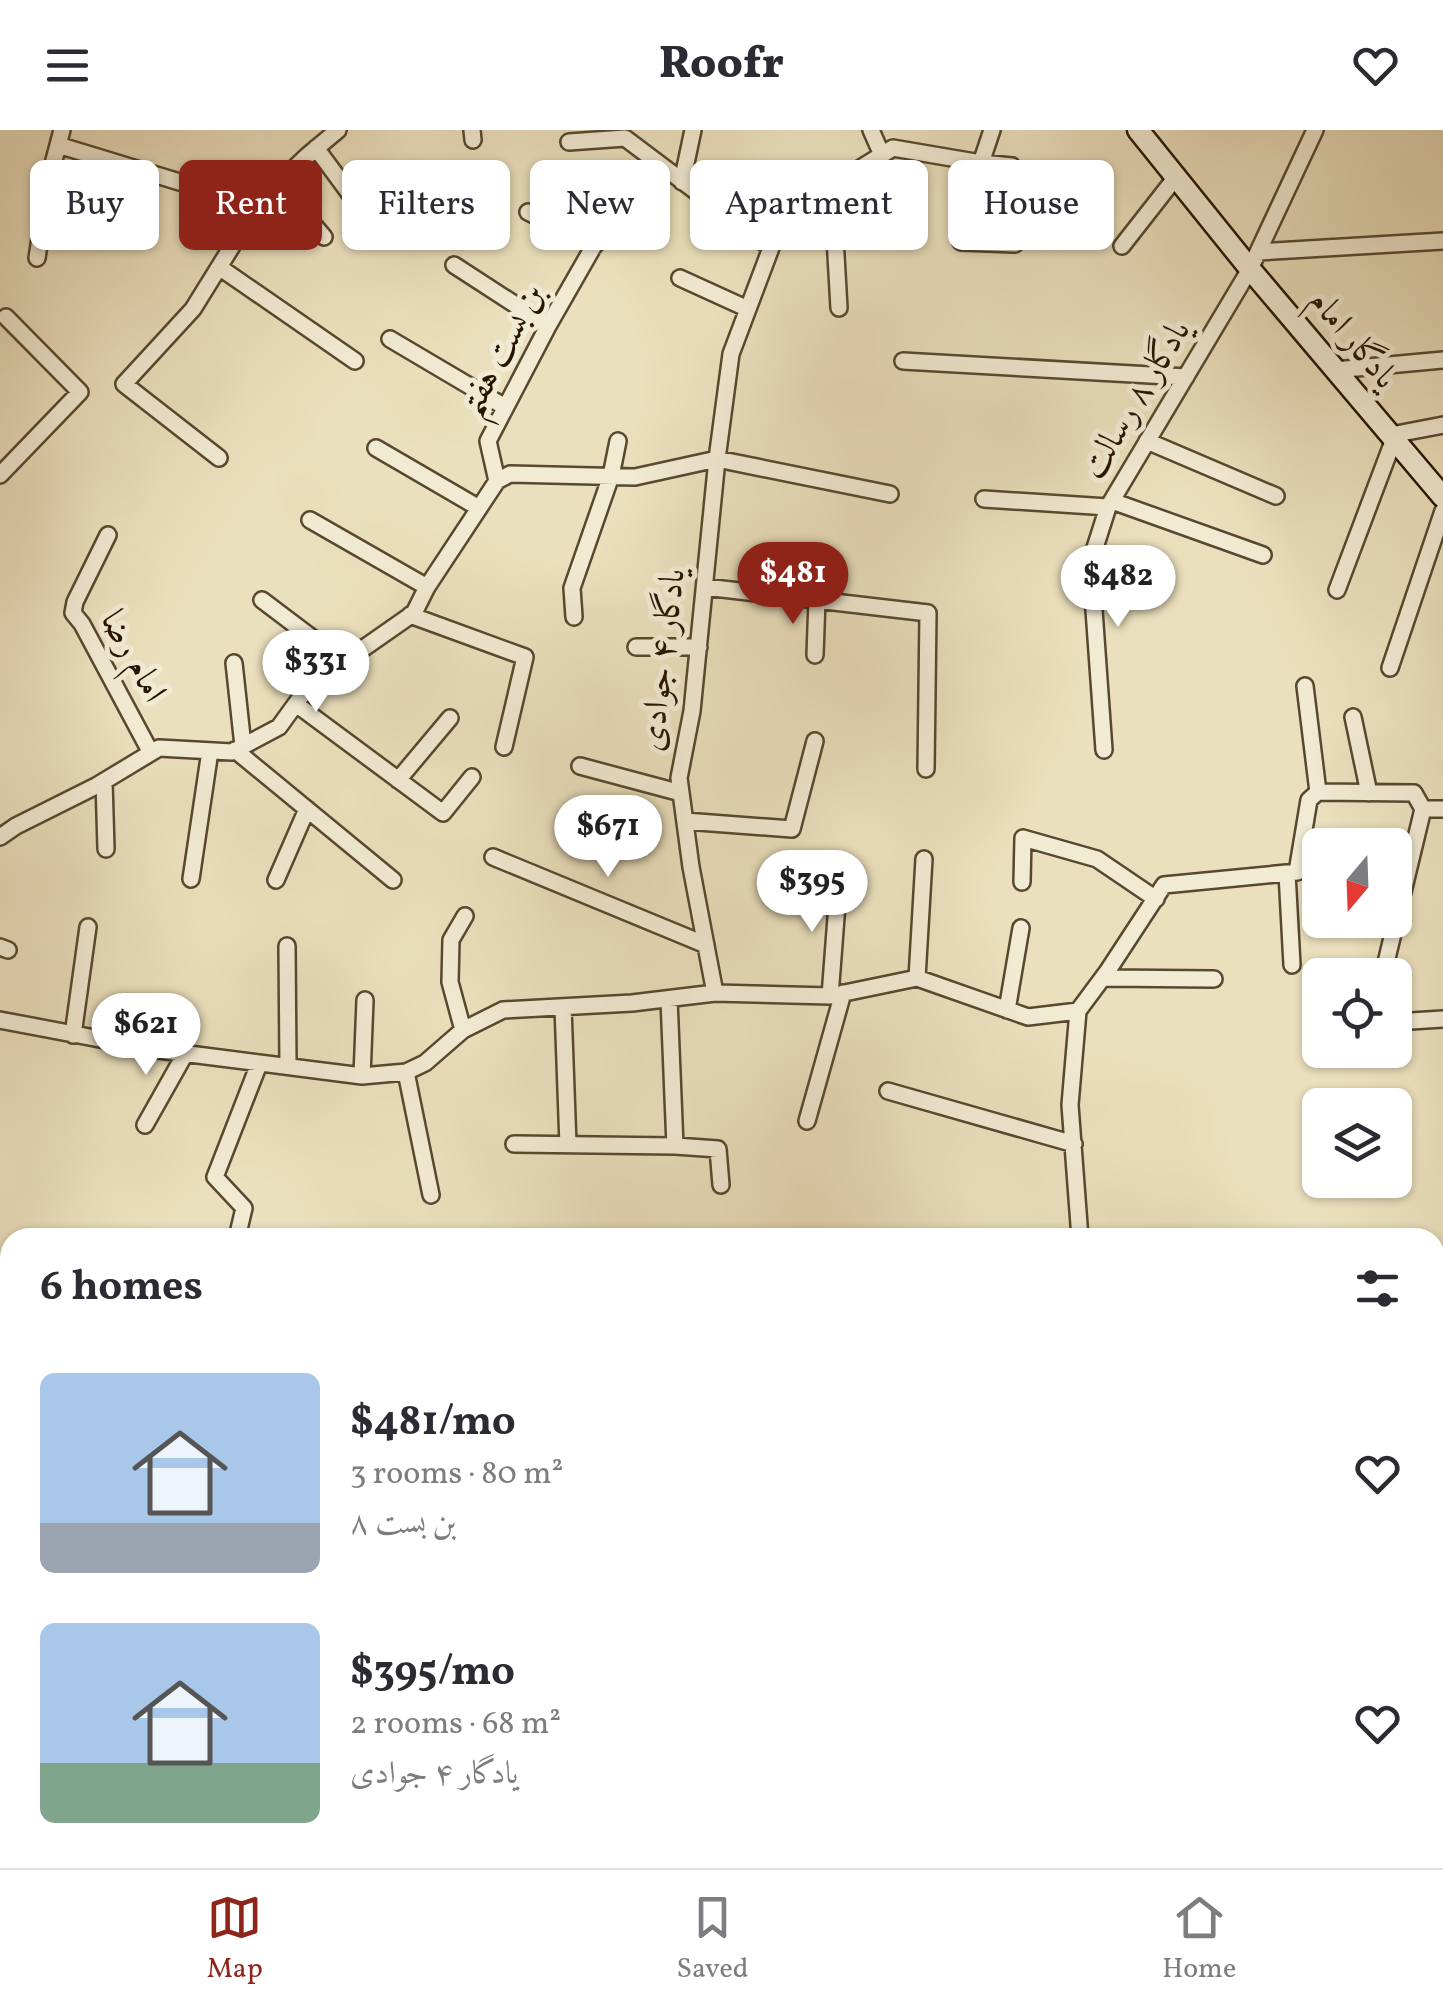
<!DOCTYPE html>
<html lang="en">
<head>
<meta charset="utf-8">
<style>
	:root { --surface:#fff; --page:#f7f7f7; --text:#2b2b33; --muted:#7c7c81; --line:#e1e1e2; --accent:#8f2418 }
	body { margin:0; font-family:Vollkorn,Amiri,serif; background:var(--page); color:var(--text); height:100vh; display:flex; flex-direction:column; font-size:38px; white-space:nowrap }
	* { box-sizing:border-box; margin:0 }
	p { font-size:32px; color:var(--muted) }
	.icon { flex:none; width:55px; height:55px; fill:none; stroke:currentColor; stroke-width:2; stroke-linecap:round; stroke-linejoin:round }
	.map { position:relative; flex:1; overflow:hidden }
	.side { position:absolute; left:0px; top:1098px; width:1445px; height:642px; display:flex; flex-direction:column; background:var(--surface); border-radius:30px 30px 0 0; box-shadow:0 2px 8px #0004 }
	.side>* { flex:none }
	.guide { position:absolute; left:30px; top:30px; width:1385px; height:90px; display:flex; gap:20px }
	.needle { width:65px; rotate:199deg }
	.tools { position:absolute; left:1302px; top:698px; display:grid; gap:20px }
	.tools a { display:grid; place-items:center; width:110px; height:110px; border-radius:15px; background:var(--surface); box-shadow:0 2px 8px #0004; font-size:50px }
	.price { position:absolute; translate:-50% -85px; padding:0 22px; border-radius:35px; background:#fff; color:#222; font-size:32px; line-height:65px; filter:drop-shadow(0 2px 5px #0008) }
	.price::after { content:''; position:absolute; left:50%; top:60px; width:30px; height:22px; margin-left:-15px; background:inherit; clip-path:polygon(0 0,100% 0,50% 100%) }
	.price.active { background:var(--accent); color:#fff }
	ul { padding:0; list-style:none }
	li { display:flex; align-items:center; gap:30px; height:250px; padding:0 40px }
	li span { display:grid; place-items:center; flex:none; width:280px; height:200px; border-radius:15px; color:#555 }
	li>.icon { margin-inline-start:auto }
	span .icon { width:120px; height:120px; fill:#fffc; stroke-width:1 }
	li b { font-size:42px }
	h2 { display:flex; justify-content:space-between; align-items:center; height:120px; padding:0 40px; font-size:42px }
	.chip { padding:0 35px; border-radius:15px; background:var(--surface); box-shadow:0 2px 8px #0004; font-size:35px; line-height:90px }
	.chip.active { background:var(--accent); color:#fff }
	header { display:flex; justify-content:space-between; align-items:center; height:130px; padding:0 40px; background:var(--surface); font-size:45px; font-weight:800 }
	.tabs { display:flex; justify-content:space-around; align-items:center; height:140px; border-top:2px solid var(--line); background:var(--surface); font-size:28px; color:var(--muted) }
	.tabs a { display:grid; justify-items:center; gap:5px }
	.tabs .active { color:var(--accent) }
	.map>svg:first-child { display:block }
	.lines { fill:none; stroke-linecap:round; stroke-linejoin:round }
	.minor-casing { stroke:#58482f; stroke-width:20 }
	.secondary-casing { stroke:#271500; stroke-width:25 }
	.minor { stroke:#f2ebd4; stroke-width:15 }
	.secondary { stroke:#f2ebd4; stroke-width:20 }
	.labels { text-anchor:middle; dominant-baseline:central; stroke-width:10; stroke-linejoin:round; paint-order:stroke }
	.street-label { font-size:35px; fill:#271500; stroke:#f2ebd4 }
</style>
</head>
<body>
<header><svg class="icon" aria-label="menu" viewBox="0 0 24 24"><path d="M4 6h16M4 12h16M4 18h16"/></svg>Roofr<svg class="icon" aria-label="heart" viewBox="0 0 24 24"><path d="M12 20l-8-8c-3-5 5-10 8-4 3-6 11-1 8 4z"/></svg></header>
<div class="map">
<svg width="1443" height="1738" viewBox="0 0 1443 1738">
	<rect width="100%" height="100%" fill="#ebe0bd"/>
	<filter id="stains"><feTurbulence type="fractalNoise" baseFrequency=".002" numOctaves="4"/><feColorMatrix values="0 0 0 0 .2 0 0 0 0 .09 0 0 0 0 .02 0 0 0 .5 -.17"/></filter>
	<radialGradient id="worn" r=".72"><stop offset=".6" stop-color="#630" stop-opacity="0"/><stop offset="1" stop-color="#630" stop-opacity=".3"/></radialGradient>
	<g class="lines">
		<g class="minor-casing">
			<path id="minor" d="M472 0 473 10
				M871 0 882 25
				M569 12 625 8 771 118
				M58 15 186 54
				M316 18 381 106
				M682 52 693 0
				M278 53 324 107
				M832 55 839 178
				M528 82 595 115
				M961 112 1015 114 1012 36 981 33
				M1122 116 1176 47
				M1258 122 1443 111
				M37 128 49 49 62 0
				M454 135 548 196
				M219 137 355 231
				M680 148 748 179
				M390 209 505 277
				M903 231 1186 247
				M1335 240 1443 230
				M1391 305 1443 295
				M1147 311 1276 366
				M376 318 479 378
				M219 328 124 254 193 179 260 71 307 26 338 0
				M0 345 80 262 6 187
				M497 351 488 311 548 196 620 70
				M984 369 1108 377 1250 139 1315 0
				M1112 371 1263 425
				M108 405 75 472 73 483 82 494 151 623
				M427 457 497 351 510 344 635 347 717 329 890 364
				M705 457 928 483 926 639
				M1337 460 1394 309
				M262 470 344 532
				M410 485 525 527 504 617
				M574 487 572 458 611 346 618 311
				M636 517H699
				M815 525 817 470
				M234 533 243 616
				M1390 538 1443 381
				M296 574 443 683 472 647
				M1353 587 1369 663
				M235 620 393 750
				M1104 620 1092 452 1093 424 1108 377
				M580 636 681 663
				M398 650 450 588
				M104 651 106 719
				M1318 662 1414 663 1423 679
				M685 691 792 699 815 611
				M0 707 16 696 96 656 159 618 232 622 279 597 308 557 414 483 427 457 310 390
				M493 727 706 815
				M1287 743 1292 835
				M191 749 210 621
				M276 750 307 679
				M1022 752 1023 708 1097 729 1156 769
				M287 816 288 935
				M0 817 8 820
				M1383 845 1423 679H1443
				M917 848 924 729
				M1104 848 1214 849
				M715 863 830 866 917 848 1028 887 1078 881 1107 842 1164 755 1297 742 1309 670 1318 662 1305 556
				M830 866 839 748
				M669 869 675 1016
				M563 877 568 1015
				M1007 880 1021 798
				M1078 881 1070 975 1080 1108
				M0 890 158 920 362 946 406 942 425 933 463 900 503 880 632 873 715 863 691 737 679 648 692 581 717 329 731 224 783 86 893 18 981 33 992 0
				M1395 892 1443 889
				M463 900 450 852 451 810 465 786
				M73 905 88 797
				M406 942 431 1065
				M362 946 365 870
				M888 961 1074 1014
				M807 991 843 863
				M145 995 185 924
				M514 1014 675 1016 718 1019 721 1055
				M237 1108 244 1078 215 1047 259 934
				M1435 1216 1443 1218
				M0 1278 10 1279
				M1435 1307 1443 1309
				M1435 1436 1443 1408
				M1435 1451 1443 1453
				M0 1573 10 1584
				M1435 1726 1438 1730V1738
				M278 1730 290 1738
				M178 1738V1730
				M350 1738 355 1730"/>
		</g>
		<g class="secondary-casing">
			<path id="secondary" d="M1138 0 1250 139 1443 367"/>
		</g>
		<use href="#minor" class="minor"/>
		<use href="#secondary" class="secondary"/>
	</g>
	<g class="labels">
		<g class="street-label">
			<text transform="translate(1352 210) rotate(50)">یادگار امام</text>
			<text transform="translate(503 221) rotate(-62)">بن بست هفتم</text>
			<text transform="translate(1137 270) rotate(-59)">یادگار ۸ رسالت</text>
			<text transform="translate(132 527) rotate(61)">امام رضا</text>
			<text transform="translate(664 530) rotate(-83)">یادگار ۴ جوادی</text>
		</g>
	</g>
	<rect width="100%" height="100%" filter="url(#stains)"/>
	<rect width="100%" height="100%" fill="url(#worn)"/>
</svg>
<div class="tools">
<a><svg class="needle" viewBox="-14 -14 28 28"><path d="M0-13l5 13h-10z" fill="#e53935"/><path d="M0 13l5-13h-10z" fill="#7c7c81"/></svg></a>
<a><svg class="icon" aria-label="locate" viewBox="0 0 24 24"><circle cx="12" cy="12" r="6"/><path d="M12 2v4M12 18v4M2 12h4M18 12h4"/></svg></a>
<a><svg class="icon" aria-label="layers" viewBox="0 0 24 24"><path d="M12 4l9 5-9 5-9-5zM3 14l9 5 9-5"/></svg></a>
</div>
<b class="price active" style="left:793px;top:497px">$481</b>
<b class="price" style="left:1118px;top:500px">$482</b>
<b class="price" style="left:316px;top:585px">$331</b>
<b class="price" style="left:608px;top:750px">$671</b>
<b class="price" style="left:812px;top:805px">$395</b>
<b class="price" style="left:146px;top:948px">$621</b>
<div class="guide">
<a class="chip">Buy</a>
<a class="chip active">Rent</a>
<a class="chip">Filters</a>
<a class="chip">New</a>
<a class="chip">Apartment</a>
<a class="chip">House</a>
</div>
<section class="side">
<h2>6 homes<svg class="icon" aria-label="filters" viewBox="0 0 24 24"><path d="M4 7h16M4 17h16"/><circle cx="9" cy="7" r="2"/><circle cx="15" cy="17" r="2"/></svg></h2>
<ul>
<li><span style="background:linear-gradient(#a9c7e8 75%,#9aa5b1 0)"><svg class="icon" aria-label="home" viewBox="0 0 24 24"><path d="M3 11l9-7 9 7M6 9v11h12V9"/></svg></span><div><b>$481/mo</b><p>3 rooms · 80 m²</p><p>بن بست ۸</p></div><svg class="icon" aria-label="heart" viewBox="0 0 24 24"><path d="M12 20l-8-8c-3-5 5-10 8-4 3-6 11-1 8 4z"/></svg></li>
<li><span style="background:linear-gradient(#a9c7e8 70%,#7fa58c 0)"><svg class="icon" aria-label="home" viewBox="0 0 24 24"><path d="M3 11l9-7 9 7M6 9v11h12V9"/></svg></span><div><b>$395/mo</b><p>2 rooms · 68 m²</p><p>یادگار ۴ جوادی</p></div><svg class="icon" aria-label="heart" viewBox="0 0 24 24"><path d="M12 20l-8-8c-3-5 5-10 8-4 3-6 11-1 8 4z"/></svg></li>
</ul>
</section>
</div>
<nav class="tabs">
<a class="active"><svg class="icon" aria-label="map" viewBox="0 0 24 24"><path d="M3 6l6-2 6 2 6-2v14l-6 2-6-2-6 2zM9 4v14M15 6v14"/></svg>Map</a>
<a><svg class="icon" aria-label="saved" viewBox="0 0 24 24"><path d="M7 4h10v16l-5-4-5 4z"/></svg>Saved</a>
<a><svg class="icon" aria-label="home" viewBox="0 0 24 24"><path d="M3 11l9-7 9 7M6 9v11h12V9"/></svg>Home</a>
</nav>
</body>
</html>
